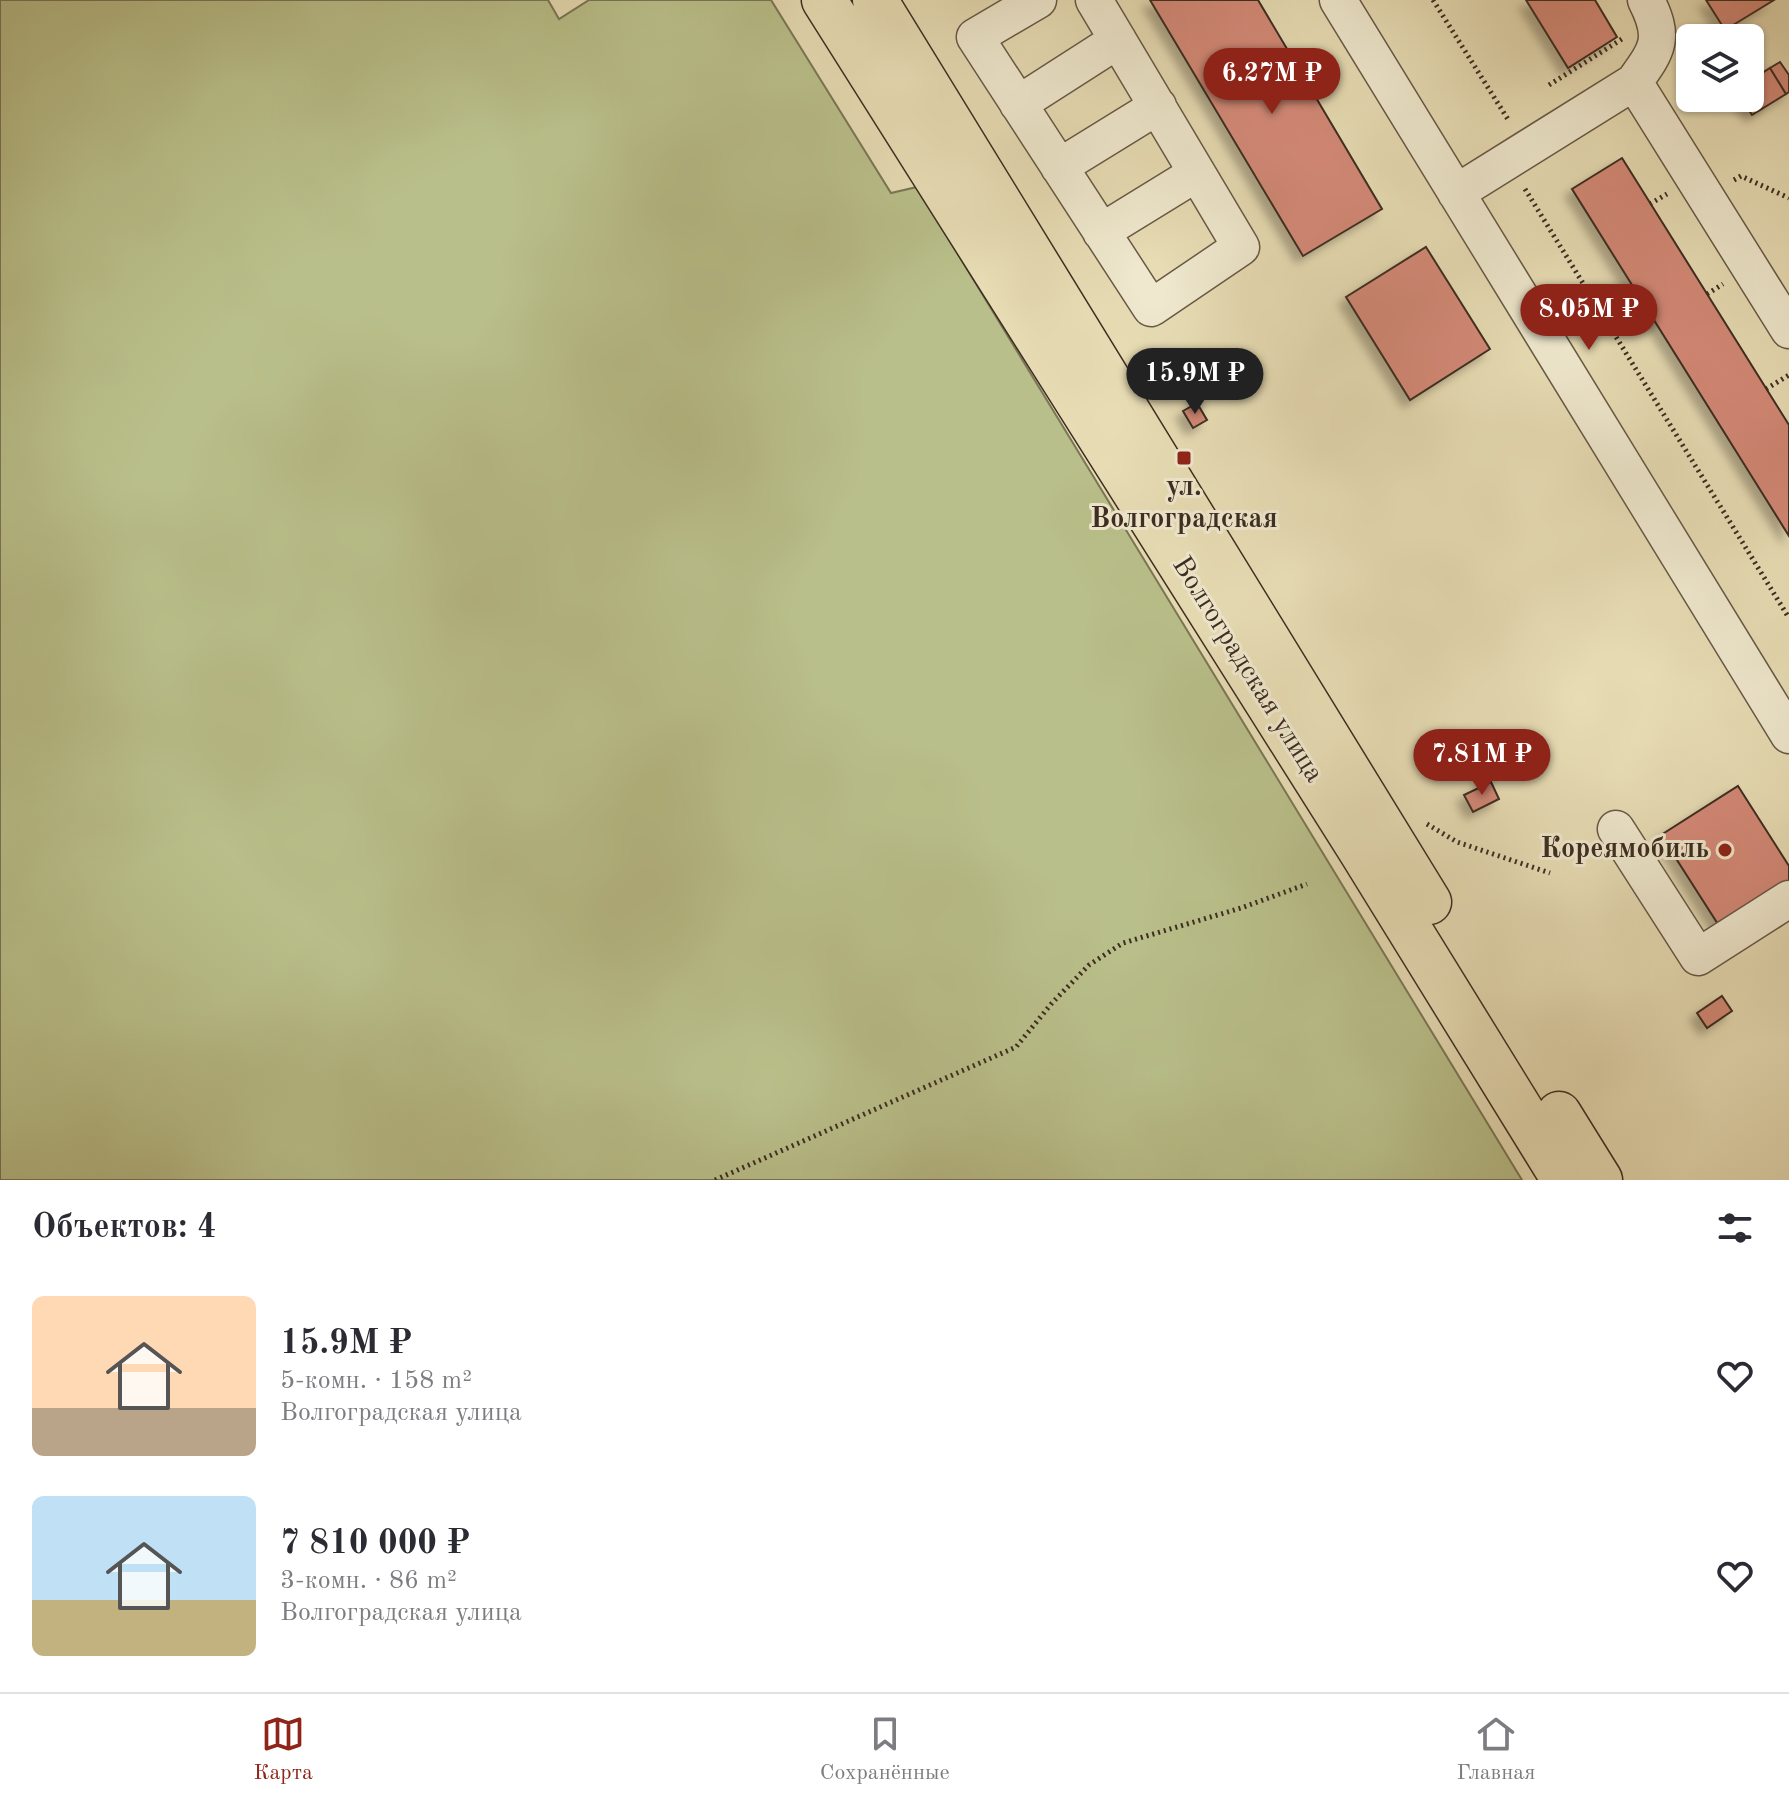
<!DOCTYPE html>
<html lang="ru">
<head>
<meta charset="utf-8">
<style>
	:root { --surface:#fff; --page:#f7f7f7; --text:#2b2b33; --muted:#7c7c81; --line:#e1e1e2; --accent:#8f2418 }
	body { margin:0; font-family:"Old Standard TT",serif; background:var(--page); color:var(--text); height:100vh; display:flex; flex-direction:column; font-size:30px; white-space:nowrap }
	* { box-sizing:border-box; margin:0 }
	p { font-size:26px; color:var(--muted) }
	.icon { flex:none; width:44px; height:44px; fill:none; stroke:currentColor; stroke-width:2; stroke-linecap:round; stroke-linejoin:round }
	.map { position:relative; height:1180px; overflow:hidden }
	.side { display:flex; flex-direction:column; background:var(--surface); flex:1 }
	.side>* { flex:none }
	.buttons { position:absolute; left:1676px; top:24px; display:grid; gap:16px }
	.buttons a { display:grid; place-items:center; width:88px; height:88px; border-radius:12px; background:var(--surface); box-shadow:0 2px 6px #0004; font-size:40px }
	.price { position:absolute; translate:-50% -68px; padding:0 18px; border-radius:28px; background:var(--accent); color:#fff; font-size:26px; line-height:52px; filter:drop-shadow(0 2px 4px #0008) }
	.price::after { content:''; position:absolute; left:50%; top:48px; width:24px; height:18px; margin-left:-12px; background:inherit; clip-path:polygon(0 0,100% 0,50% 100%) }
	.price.active { background:#222; color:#fff }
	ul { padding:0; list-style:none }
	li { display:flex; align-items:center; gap:24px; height:200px; padding:0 32px }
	li span { display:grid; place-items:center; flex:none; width:224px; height:160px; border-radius:12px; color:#555 }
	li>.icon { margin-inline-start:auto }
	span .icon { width:96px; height:96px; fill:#fffc; stroke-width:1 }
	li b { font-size:34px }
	h2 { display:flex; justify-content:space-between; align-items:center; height:96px; padding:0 32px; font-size:34px }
	.tab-bar { display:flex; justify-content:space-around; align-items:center; height:112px; border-top:2px solid var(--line); background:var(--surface); font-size:22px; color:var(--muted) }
	.tab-bar a { display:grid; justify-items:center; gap:4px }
	.tab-bar .active { color:var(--accent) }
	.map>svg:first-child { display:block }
	.green { fill:#b9bf8a; stroke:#7a7656; stroke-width:2 }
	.building { fill:#d38977; stroke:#3c2d22; stroke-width:2; filter:url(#shadow) }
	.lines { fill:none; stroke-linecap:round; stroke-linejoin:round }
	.minor-casing { stroke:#675946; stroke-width:39 }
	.major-casing { stroke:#3c2d22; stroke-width:47 }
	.path { stroke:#3c2d22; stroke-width:5; stroke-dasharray:2 4; stroke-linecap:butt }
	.minor { stroke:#efe8ce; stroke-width:36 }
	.major { stroke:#e7dcb4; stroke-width:44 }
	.poi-dot { fill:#8f2418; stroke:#efe8ce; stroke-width:3 }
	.labels { text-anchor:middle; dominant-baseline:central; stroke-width:6; stroke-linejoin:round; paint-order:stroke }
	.poi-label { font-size:28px; font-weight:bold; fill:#3c2d22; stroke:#efe8ce }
	.street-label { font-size:28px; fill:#3c2d22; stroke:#efe8ce }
</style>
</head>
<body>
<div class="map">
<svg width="1789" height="1180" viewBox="0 0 1789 1180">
	<defs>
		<filter id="shadow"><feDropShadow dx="-7" dy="7" stdDeviation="4" flood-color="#0004"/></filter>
	</defs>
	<rect width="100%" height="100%" fill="#e7dcb4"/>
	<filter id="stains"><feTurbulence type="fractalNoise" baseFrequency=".0025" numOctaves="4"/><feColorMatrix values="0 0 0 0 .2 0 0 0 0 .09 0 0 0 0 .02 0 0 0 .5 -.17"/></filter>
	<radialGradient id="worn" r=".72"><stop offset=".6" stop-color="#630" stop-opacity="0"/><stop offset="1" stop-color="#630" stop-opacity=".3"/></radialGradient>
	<path class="green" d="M0 0H548L559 19 589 0H771L891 193 917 187 1522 1180H0Z"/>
	<path class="building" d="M1150 0H1258L1382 209 1303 256Z
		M1526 0H1595L1617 37 1568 68Z
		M1706 0H1774L1725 30Z
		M1780 62 1789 75V92L1786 94 1770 68Z
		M1770 68 1786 94 1752 115 1741 98H1750V81Z
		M1622 158 1789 425V536L1572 189Z
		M1426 247 1490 349 1410 400 1346 297Z
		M1197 403 1207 420 1193 428 1183 411Z
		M1491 782 1499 799 1473 812 1464 795Z
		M1738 786 1789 866V890L1723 932 1661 835Z
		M1722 996 1732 1011 1707 1028 1697 1013Z"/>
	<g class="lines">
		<g class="minor-casing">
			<path id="minor" d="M1038 0 975 37 1151 308 1241 247 1094 0
				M1338 0 1789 735
				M1634 82C1657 50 1666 39 1646 0
				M1018 104 1118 40
				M1059 167 1158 106
				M1456 193 1634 82 1789 330
				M1101 232 1197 173
				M1616 829 1698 957 1789 899"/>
		</g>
		<g class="major-casing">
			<path id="major" d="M824 0 1361 851 1564 1180
				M875 0 1429 902
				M1559 1114 1600 1180"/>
		</g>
		<path class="path" d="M1433 0 1509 121
			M1549 85 1622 39
			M1734 180 1741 176 1789 198
			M1525 189 1789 618
			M1650 204 1667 194
			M1707 294 1723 284
			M1766 389 1789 375
			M1427 824 1457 842 1550 873
			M715 1180 1016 1047 1052 1003 1089 965 1123 943 1241 908 1307 884"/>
		<use href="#minor" class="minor"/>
		<use href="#major" class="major"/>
	</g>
	<g class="poi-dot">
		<rect x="1176" y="450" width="16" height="16" rx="4"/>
		<circle cx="1725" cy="850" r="8"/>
	</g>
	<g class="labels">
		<g class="poi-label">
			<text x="1184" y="488">ул.<tspan x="1184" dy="32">Волгоградская</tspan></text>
			<text x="1709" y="850" text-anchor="end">Кореямобиль</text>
		</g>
		<g class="street-label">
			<text transform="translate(1247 670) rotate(58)">Волгоградская улица</text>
		</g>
	</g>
	<rect width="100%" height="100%" filter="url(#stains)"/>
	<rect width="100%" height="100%" fill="url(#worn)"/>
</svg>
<div class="buttons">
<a><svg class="icon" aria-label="layers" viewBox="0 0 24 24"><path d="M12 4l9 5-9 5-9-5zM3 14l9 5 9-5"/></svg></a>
</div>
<b class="price" style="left:1272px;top:116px">6.27M ₽</b>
<b class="price" style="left:1589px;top:352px">8.05M ₽</b>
<b class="price active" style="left:1195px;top:416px">15.9M ₽</b>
<b class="price" style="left:1482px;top:797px">7.81M ₽</b>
</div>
<section class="side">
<h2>Объектов: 4<svg class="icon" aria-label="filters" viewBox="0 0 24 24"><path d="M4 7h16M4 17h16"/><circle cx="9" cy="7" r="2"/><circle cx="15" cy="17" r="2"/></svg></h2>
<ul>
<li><span style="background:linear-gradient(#ffd9b3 70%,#b9a48a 0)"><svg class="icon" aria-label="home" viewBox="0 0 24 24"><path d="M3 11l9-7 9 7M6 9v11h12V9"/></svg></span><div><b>15.9M ₽</b><p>5-комн. · 158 m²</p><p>Волгоградская улица</p></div><svg class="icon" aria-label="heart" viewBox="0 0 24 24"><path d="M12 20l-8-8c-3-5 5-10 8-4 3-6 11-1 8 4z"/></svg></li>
<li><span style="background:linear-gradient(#bfe0f5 65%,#c2b280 0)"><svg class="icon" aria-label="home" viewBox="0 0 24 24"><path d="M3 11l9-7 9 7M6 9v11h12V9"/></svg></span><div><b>7 810 000 ₽</b><p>3-комн. · 86 m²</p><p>Волгоградская улица</p></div><svg class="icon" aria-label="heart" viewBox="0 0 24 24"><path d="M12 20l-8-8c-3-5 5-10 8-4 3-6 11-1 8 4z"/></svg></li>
</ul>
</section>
<nav class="tab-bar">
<a class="active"><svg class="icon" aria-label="map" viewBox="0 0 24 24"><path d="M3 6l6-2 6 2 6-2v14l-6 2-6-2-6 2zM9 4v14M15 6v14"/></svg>Карта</a>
<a><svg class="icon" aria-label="saved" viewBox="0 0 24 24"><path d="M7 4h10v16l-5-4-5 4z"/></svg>Сохранённые</a>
<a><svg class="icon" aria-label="home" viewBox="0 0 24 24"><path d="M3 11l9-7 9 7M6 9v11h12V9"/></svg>Главная</a>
</nav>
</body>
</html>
